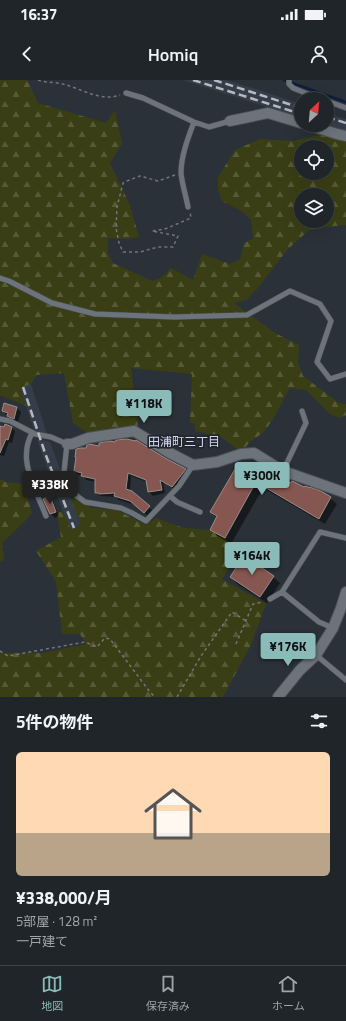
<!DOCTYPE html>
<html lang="ja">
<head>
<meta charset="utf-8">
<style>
	:root { --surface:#20252a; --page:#2d3136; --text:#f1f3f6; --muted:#a2a5a8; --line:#3d4247; --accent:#8bbbb9 }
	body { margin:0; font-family:"Titillium Web","Noto Sans JP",sans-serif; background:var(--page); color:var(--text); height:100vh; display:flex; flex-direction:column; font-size:15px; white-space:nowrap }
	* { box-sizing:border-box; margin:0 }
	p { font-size:13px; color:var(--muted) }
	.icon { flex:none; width:22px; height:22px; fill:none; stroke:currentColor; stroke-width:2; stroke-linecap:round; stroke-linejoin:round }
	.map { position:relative; height:617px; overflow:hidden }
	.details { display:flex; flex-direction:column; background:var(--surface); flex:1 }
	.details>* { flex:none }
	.needle { width:26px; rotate:26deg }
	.controls { position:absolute; left:294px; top:12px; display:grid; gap:8px }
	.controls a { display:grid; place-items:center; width:40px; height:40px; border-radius:50%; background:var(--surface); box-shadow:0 4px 16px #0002,0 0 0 1px var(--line); font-size:20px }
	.price { position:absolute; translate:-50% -34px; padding:0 9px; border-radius:4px; background:var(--accent); color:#111; font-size:13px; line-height:26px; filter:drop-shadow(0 1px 2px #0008) }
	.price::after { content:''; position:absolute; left:50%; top:24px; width:12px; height:9px; margin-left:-6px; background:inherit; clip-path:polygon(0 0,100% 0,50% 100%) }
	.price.selected { background:#222; color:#fff }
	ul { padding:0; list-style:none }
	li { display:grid; align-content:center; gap:8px; height:212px; padding:0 16px }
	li+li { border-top:1px solid var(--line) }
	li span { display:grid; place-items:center; height:124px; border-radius:6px; color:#555 }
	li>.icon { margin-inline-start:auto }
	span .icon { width:72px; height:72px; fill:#fffc; stroke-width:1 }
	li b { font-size:17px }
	h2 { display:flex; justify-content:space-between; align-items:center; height:48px; padding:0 16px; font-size:17px }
	.status { display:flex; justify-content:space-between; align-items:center; height:28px; padding:0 20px; background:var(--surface); direction:ltr }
	.status svg { height:11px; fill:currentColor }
	header { display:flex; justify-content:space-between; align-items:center; height:52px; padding:0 16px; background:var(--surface); font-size:18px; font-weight:600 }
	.dock { display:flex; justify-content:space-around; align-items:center; height:56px; border-top:1px solid var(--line); background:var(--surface); font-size:11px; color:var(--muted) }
	.dock a { display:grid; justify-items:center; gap:2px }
	.dock .selected { color:var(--accent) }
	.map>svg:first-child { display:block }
	.built { fill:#343d49 }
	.forest { fill:url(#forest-firs); fill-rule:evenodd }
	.shadow { fill:#0007 }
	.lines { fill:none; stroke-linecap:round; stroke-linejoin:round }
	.stream { stroke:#0e1d3d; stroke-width:2.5 }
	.building { fill:#865750; stroke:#998d8b }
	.service-casing { stroke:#4a4f55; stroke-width:6 }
	.minor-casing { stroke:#4a4f55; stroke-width:12 }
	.path { stroke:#71767d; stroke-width:1.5; stroke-dasharray:3 3; stroke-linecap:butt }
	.service { stroke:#6d737b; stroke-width:5 }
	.minor { stroke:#6d737b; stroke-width:10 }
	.rail { stroke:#b5babf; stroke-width:2.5; stroke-dasharray:8 4; stroke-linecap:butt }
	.labels { text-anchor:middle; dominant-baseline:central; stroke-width:3.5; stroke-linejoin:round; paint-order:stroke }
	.neighbourhood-label { font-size:12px; fill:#d6d6f4; stroke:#22272d }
</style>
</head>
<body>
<div class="status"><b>16:37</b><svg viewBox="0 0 49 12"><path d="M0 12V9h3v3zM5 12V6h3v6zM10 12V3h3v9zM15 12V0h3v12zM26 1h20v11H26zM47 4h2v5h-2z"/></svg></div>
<header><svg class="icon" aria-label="back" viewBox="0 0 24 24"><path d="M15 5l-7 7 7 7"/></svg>Homiq<svg class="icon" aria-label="person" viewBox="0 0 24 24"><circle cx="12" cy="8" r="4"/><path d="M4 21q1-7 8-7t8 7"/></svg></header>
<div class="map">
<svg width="346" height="617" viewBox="0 0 346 617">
	<defs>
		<pattern id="forest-firs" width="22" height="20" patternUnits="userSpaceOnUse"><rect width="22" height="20" fill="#3a3e14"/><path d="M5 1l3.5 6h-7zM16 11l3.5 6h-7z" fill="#565a36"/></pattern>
	</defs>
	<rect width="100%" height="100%" fill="#2b3138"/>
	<path class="built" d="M183 0H226L262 11 301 24V38Z
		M327 33 346 39V53L323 45H327Z
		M31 304 47 354 34 350 20 308Z
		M37 359 50 362 81 445 71 450 60 424Z"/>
	<path class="forest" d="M0 0H27L38 23 106 43 115 30 122 64 110 83 130 125 139 157 128 159 108 158V173L113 183 152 201 161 198 171 188 193 200 202 174 230 184 240 179 244 163 253 159 251 140 243 132 222 121 218 111V97L235 70 260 59 293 61 324 54 346 62V145L325 147 308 151 288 169 257 209 246 220 234 223 275 253 299 265 298 283 303 296 339 323 346 324V335L339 338 330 334 306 310 290 308 273 339 264 352 251 361 241 372 221 357 195 351V344L190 343 192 294 131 288 138 348 90 355 73 343 64 293 36 295 31 304 20 308 26 326 0 315ZM301 67H327V93H301ZM301 115H327V141H301Z
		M0 399 6 402 24 404 32 433 24 442 2 463 4 480 0 482Z
		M76 418 92 428 117 430 146 445 156 438 184 448 210 450 225 458 238 474 222 499 266 524 251 565 223 617H0V573H43L86 564 80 554H62L56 502 36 471 61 457 57 433 63 431 71 450 81 445 71 420Z"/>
	<path class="shadow" d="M17 328 21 332 18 342 12 340 3 331Z
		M0 347 5 348H12L15 351 12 363 9 362 4 376 0 375Z
		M164 378 185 389 189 393 176 411 163 402 165 413 153 416 149 412 147 402 131 396 130 411 132 412 153 431 148 436 135 425 119 420 116 417 100 416 96 412V402L86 400 83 395H78L75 391Z
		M244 388 330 418 337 424 325 444 263 408 231 464 217 456 211 449 217 438 211 432Z
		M49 417 53 421 59 436 55 438 51 434 44 419Z
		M231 497H273L280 503 267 523 237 504Z"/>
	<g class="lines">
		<path class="stream" d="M284 0 346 22"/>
	</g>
	<path class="building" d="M4 323 17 327 14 339 7 336 8 333 2 331Z
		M5 344 12 347 8 360 6 359 0 373V346L4 347Z
		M126 359 136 361V360L165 378 186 389 172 407 160 400 162 410 148 412 146 400 128 393 126 409 132 411 150 426 144 433 130 421 114 416 115 413 99 414V413H95V399L81 396 82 393 74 391 76 377H75L76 369 81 368H86L87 365 89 364 99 366V363L109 361 115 362 116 360Z
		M238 384 244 387 245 384 261 393 264 388 291 403 292 401 304 407 305 406 310 408V407L321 411 331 417 319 439 256 402 225 458 210 450 217 436 210 432Z
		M50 416 56 432 50 434 43 419Z
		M244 476 274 496 260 517 230 497Z"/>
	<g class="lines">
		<g class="service-casing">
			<path id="service" d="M289 0V4L293 8 320 19
				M126 13 143 18 194 42 209 47 230 41
				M327 21 346 28
				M188 127C186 116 182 104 181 93 181 76 188 58 194 42
				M0 198 9 201 52 223 95 234 174 237 247 235 290 211 320 224 331 241 317 282 330 299 346 294
				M0 339 10 341 35 354 51 357 67 364 64 392 73 413 85 422 121 428 132 433 146 441 179 406 193 385
				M32 353C22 372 27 389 34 407 38 417 42 426 46 436
				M283 391 306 343 302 331
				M170 416 177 422 200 432
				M282 512 320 452 346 458
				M270 519 282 512 319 542 333 548
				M316 575 346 600"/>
		</g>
		<g class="minor-casing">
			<path id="minor" d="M230 41 268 33 301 43
				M308 45 337 54 346 56
				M67 364H72L88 358 134 351 168 372 193 385 217 382 241 374 254 373 283 391 346 413
				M278 617 300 590 316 575 333 548 341 528 346 512"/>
		</g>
		<path class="path" d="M38 0C46 3 55 2 63 4 82 9 101 22 120 15
			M175 95 158 101 140 96 127 101 123 103 117 127 116 148 119 163 123 172H140L158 167H173L178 156 152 151 165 149 191 138 190 132
			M236 564 253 524 263 522
			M0 571 8 576 85 562 97 567 105 558 110 559 150 612 155 617
			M177 617 201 576 232 532 246 541"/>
		<use href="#service" class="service"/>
		<use href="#minor" class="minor"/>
		<path class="rail" d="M193 0 301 34
			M214 0 301 28
			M327 37 346 43
			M23 307 45 373 74 448"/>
	</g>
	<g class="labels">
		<g class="neighbourhood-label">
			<text x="184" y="361">田浦町三丁目</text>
		</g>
	</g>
</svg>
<div class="controls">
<a><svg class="needle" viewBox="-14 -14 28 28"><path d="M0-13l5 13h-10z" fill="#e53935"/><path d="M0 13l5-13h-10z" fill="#a2a5a8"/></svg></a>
<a><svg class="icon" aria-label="locate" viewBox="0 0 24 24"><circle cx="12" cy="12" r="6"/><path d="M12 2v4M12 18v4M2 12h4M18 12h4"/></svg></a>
<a><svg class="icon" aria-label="layers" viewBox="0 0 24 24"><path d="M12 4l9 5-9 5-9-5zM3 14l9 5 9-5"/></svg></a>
</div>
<b class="price" style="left:144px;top:344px">¥118K</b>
<b class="price" style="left:262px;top:416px">¥300K</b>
<b class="price selected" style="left:50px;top:425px">¥338K</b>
<b class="price" style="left:252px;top:496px">¥164K</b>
<b class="price" style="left:288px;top:587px">¥176K</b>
</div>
<section class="details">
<h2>5件の物件<svg class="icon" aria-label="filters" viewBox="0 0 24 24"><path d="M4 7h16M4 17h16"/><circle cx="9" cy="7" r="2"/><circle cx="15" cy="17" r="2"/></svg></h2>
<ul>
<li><span style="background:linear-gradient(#ffd9b3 65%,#b9a48a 0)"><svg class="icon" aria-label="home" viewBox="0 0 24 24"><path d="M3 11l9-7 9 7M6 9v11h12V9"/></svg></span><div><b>¥338,000/月</b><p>5部屋 · 128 m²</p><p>一戸建て</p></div></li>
</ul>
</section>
<nav class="dock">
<a class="selected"><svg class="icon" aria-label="map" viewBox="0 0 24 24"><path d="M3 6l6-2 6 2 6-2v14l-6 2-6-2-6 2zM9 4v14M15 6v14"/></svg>地図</a>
<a><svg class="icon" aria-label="saved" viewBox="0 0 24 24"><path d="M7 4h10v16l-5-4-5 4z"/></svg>保存済み</a>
<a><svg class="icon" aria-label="home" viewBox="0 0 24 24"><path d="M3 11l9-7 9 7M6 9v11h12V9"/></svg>ホーム</a>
</nav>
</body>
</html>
